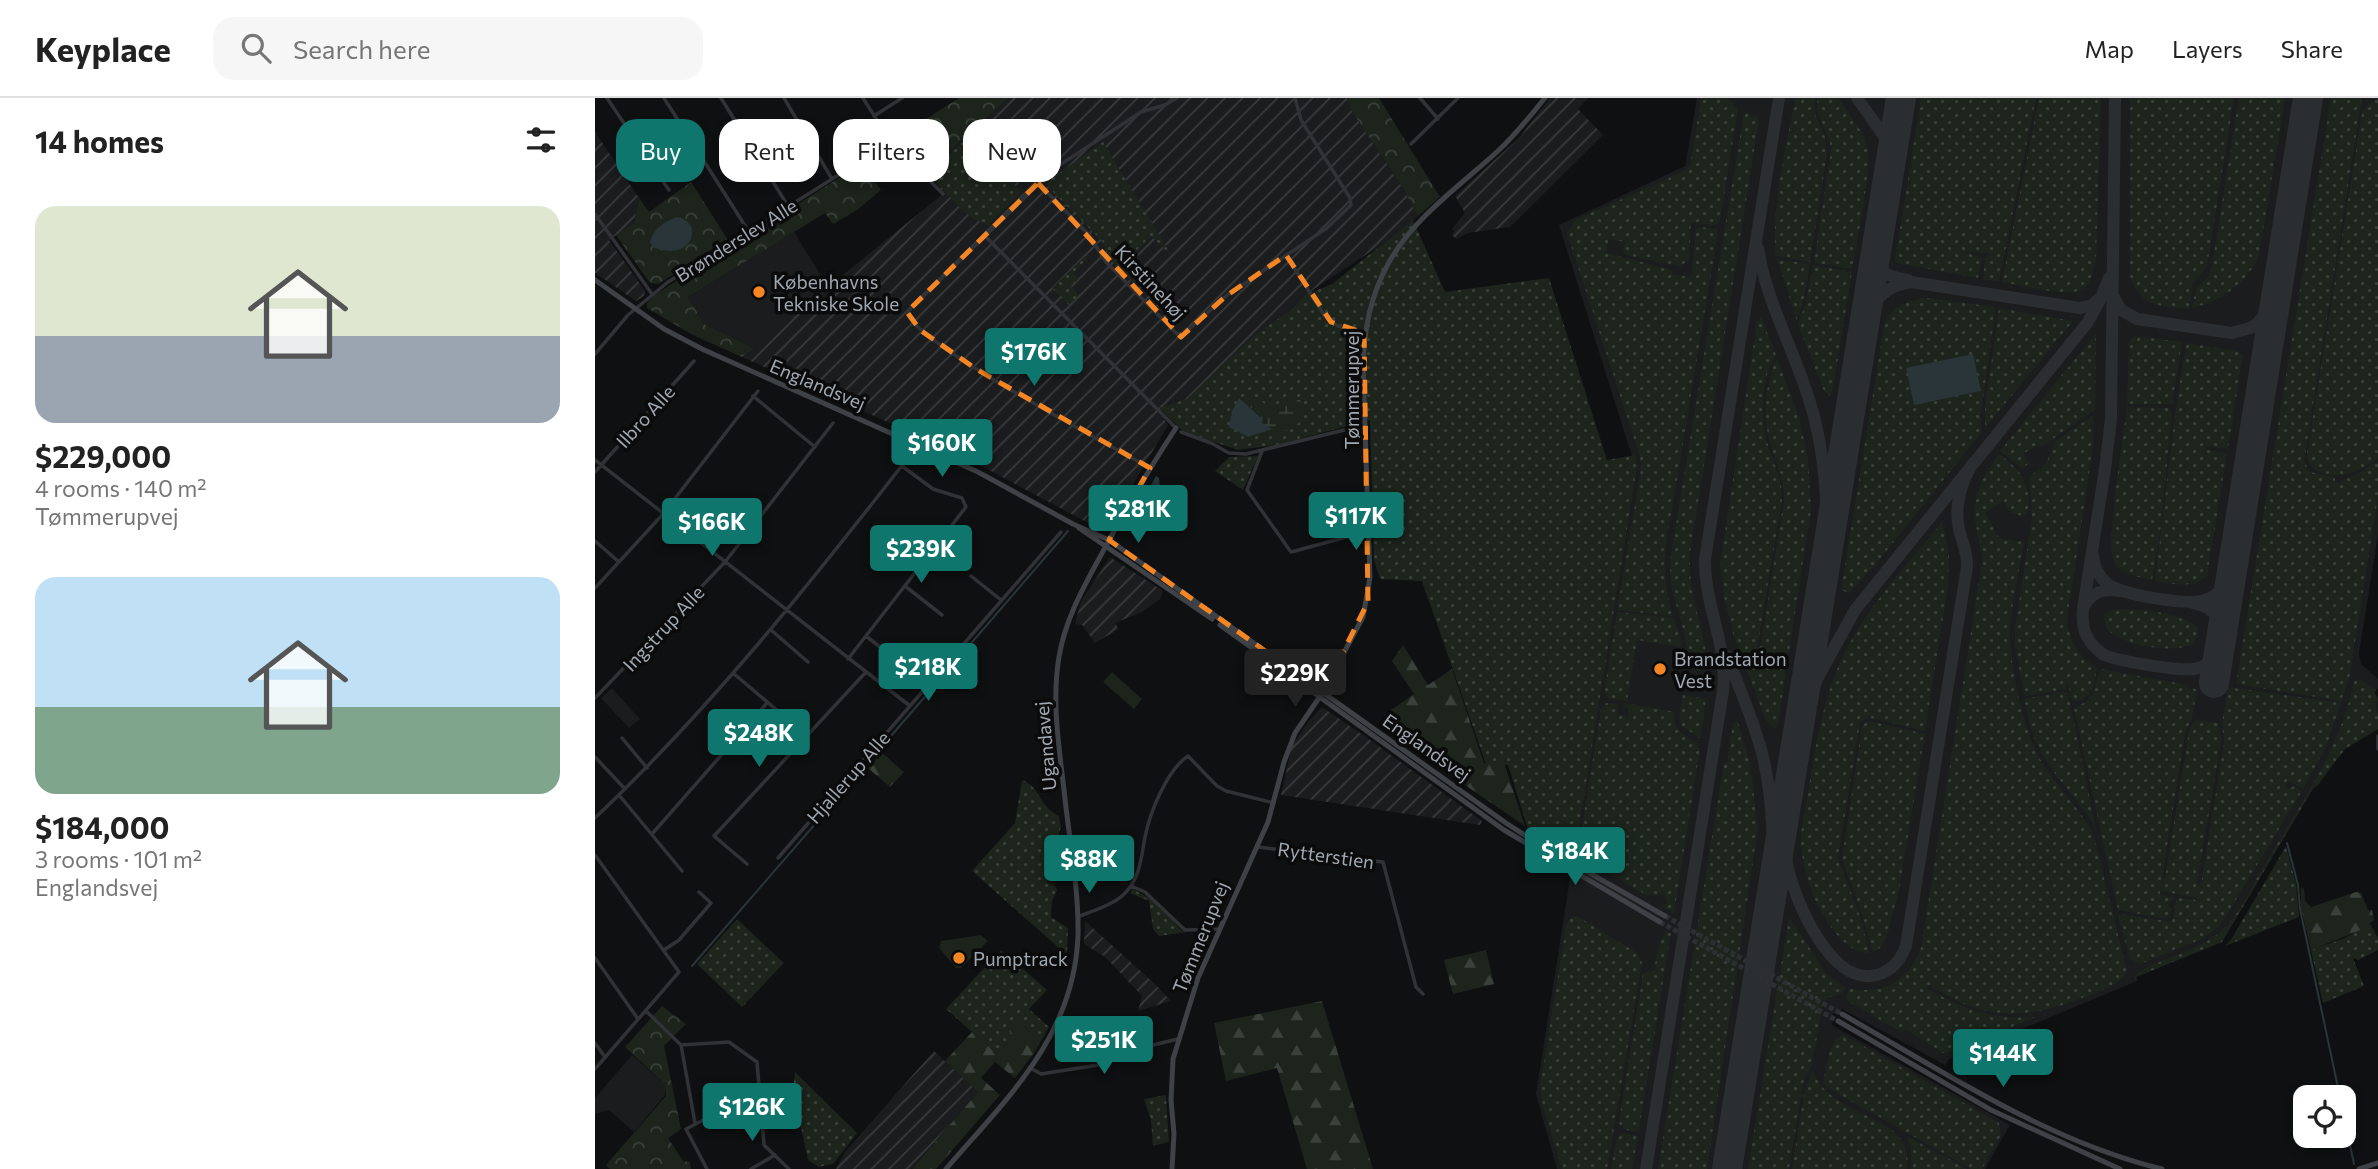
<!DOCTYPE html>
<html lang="en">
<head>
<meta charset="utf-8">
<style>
	:root { --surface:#fff; --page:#f6f6f6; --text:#222; --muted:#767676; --line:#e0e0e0; --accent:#0f766e }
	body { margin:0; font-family:Commissioner,sans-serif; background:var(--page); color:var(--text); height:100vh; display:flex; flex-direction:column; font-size:26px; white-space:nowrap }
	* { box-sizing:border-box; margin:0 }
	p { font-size:23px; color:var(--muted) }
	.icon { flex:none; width:38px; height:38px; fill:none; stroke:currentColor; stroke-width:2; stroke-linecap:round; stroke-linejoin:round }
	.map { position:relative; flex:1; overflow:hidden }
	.drawer { display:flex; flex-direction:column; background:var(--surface); width:595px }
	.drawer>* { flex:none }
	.guide { position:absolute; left:21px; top:21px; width:665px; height:63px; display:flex; gap:14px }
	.buttons { position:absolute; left:1698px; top:987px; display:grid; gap:14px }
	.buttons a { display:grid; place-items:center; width:63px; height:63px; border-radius:14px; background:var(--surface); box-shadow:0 4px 10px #0003; font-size:35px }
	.price { position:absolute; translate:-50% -60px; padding:0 16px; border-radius:7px; background:var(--accent); color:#fff; font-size:23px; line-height:46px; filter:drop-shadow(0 2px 4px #0008) }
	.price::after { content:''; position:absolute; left:50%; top:42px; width:21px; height:16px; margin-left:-10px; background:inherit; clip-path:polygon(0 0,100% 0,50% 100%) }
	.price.current { background:#222; color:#fff }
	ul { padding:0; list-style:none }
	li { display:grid; align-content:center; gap:14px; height:371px; padding:0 35px }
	li span { display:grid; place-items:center; height:217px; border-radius:21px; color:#555 }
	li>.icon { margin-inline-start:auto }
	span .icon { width:126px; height:126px; fill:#fffc; stroke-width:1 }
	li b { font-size:30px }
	h2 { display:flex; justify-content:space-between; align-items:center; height:84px; padding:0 35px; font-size:30px }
	.chip { padding:0 24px; border-radius:21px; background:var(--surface); box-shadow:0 4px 10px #0003; font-size:24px; line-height:63px }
	.chip.current { background:var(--accent); color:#fff }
	header { display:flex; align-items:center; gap:42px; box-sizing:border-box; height:98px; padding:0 35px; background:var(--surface); border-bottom:2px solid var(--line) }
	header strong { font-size:33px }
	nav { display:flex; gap:38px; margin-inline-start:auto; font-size:24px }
	.search { width:490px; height:63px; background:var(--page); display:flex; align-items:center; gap:18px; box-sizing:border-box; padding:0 24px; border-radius:21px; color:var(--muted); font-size:26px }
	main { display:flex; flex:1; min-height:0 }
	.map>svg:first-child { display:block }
	.built { fill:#1b1c1e }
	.industrial { fill:url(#industrial-furrows) }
	.grass { fill:url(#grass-dots) }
	.forest { fill:url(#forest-firs) }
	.wetland { fill:url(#wetland-marsh) }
	.park { fill:url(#park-crowns) }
	.pitch { fill:#1c241c }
	.water { fill:#293539 }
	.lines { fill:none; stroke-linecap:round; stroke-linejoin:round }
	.stream { stroke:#293539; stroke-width:2 }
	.taxiway { stroke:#2b2e30; stroke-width:12 }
	.runway { stroke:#2b2e30; stroke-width:30 }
	.secondary-tunnel { stroke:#2c2f31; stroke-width:5; stroke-dasharray:5 2.5; stroke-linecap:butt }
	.street { stroke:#303236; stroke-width:3.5 }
	.secondary { stroke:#3e4246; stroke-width:5 }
	.marked { fill:none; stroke:#f58623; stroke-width:5; stroke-dasharray:14 9; stroke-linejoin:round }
	.poi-dot { fill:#f58623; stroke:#0b0b0c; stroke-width:2.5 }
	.labels { text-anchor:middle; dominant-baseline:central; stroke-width:7; stroke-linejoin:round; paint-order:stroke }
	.street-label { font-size:19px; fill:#a0a9b2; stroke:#0b0b0c }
	.poi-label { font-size:19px; fill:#a0a9b2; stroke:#0b0b0c; text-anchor:start }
</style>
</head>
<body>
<header>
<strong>Keyplace</strong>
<div class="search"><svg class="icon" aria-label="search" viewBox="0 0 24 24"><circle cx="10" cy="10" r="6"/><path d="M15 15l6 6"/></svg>Search here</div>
<nav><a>Map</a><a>Layers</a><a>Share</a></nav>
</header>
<main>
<section class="drawer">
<h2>14 homes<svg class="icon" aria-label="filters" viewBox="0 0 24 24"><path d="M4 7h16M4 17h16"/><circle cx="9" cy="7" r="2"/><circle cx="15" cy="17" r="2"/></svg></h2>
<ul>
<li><span style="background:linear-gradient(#dfe7d0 60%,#9aa5b1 0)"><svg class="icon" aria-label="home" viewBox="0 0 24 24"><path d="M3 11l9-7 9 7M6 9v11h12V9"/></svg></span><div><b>$229,000</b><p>4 rooms · 140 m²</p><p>Tømmerupvej</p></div></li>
<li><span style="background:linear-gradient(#bfe0f5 60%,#7fa58c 0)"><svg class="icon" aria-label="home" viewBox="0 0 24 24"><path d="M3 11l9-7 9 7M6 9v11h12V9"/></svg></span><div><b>$184,000</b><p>3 rooms · 101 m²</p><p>Englandsvej</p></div></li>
</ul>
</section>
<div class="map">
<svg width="1783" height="1071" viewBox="0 0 1783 1071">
	<defs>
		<pattern id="industrial-furrows" width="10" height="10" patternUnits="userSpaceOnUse" patternTransform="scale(1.75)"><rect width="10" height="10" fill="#1b1c1e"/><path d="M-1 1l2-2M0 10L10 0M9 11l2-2" fill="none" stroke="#393a3c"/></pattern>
		<pattern id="grass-dots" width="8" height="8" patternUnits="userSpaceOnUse" patternTransform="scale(1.75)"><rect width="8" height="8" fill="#1c241c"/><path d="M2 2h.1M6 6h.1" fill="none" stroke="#3a413b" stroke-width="1.8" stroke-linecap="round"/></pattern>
		<pattern id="forest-firs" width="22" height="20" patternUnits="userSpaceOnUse" patternTransform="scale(1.75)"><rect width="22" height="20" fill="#1c241c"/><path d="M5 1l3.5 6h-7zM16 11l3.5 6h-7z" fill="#3a413b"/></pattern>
		<pattern id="wetland-marsh" width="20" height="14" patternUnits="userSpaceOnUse" patternTransform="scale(1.75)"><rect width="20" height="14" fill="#1c241c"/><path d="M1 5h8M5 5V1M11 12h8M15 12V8" fill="none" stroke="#3a413b"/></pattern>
		<pattern id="park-crowns" width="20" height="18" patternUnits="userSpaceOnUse" patternTransform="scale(1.75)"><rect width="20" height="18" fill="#1c241c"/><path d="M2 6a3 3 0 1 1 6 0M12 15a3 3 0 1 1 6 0" fill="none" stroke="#3a413b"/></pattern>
	</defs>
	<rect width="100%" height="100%" fill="#0f1011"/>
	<path class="built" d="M1102 0H1783V437L1764 555 1766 566 1783 581V590L1779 594 1783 599V631L1750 651 1722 688 1719 689 1627 844 1541 879 1542 883 1353 962 1350 967 1247 911 1236 917 1237 927 1415 1027 1390 1071H962L941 996 1040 368 964 127 1090 68Z
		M199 134 233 189 159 250 109 226 93 199Z
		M17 590 45 621 34 630 6 600Z
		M37 957 70 986V997L39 1034 14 1012 0 1016V1000Z"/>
	<path class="industrial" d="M414 0H752L756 12 809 92 823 118 811 130 719 191 698 213 593 302 572 307 564 314 573 327 510 434 364 356 147 259 349 95 331 74Z
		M955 0H993L983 11 1008 37 915 129 873 135 861 141 857 137 859 133 857 131 870 115 860 98 924 40Z
		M0 34 44 100 39 125 14 142 50 193 49 198 41 203 0 175Z
		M515 459 568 493 565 501 547 514 520 525 524 531 500 545 487 527 480 526 486 503Z
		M727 609 771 639 887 723 885 727 686 697 697 648 712 625Z
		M490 823 559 885 576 903 543 913 547 898 510 859 489 846Z
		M339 953 383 994 316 1071H241L250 1054Z"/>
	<path class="grass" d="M1106 0H1132L1143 11 1125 123 1120 127 1096 125 1094 162 1085 168 1031 157 1028 154 1030 144 1014 141 1011 153 1008 154 1077 172V176L1094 179 1097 175 1101 131 1106 129 1121 131 1123 134 1074 430 1071 431C1073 442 1070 453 1070 465 1069 484 1073 500 1078 518L1022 512 1046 371 1045 359 972 135 980 122 1081 77 1095 68Z
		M1200 0H1220V16L1230 39 1232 57 1215 164 1181 158C1175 111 1192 48 1200 0Z
		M1223 0H1243C1253 15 1266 30 1272 46 1279 64 1261 147 1257 171L1219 165 1236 52C1235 33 1218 20 1223 0Z
		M1326 0H1441L1404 183 1388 182 1390 162 1394 155 1366 154 1387 159 1383 180 1302 165 1300 162Z
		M1444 0H1506L1501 162C1499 170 1497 183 1491 189 1480 202 1424 187 1407 184Z
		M1535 0H1639L1612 169 1598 185 1594 211C1564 208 1546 209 1535 178Z
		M1644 0H1690L1664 157C1655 183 1624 205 1597 210L1601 190 1614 178 1617 167Z
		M1736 0H1767L1709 364 1715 374 1740 379V383L1744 385 1783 364V399L1754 582 1746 603 1641 586Z
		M1783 0V361C1773 366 1762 374 1752 376 1736 380 1711 374 1712 356L1767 15 1773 7Z
		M1149 14 1161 18 1164 22 1095 455C1093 500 1111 532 1113 574L1092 570C1096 534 1073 501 1075 463Z
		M378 35 426 95 392 128 390 125C371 123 346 88 334 74Z
		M508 44 577 158 556 138 526 168 541 183 538 185 515 161 507 143 453 89V83Z
		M818 122 850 194 954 180 1012 362 1041 357 1042 368 979 761 934 735 913 667 892 669 827 483 785 481 779 462 775 322 681 347 643 352 589 334 564 310 592 301 661 236 698 211 710 197 737 186Z
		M490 158 492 161 478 175 483 181 476 188 484 197 474 207 457 190Z
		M1182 161 1215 166 1209 200 1202 223Z
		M1218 167 1257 174 1238 291 1234 298 1229 293 1203 227 1211 205Z
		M1332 200 1401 209 1386 315V335L1280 467 1254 495 1246 492 1290 222C1300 208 1314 201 1332 200Z
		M1404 210 1478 223 1390 330V309Z
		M1166 219 1181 257C1166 279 1165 319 1172 344 1178 366 1187 377 1187 402L1162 551 1156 558 1148 563 1137 533 1138 532 1130 504 1125 467 1162 224Z
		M1501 235 1500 312 1446 349 1445 347 1429 355V359L1435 365 1427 370 1405 353Z
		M1540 238 1587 244 1577 306H1532L1534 243Z
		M1591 245 1642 253 1648 256 1633 351 1611 348 1610 351 1632 356 1612 478C1599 491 1576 486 1560 483L1580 317Z
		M1182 260 1204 319 1213 360 1216 412 1183 626 1179 631 1171 622 1149 565 1160 559 1166 546 1189 402C1189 374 1178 362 1173 337 1168 312 1171 283 1182 260Z
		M1532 309 1574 310 1577 316 1566 428 1557 482C1544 479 1526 477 1519 464 1510 447 1529 336 1532 309Z
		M1499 317 1498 349 1472 521C1474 542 1483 559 1502 570 1499 585 1499 601 1480 603L1476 600 1473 585H1471L1472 591 1431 598 1429 596 1420 548V530L1437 420 1434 379 1451 366 1460 343Z
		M1404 356C1425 372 1437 385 1433 414L1428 418 1416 415 1409 403 1390 414 1404 440 1428 444 1429 446C1424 474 1417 503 1415 531 1414 565 1428 631 1445 661 1460 687 1483 708 1498 735L1532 873C1527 886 1509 891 1497 896 1452 914 1414 925 1367 905 1356 900 1345 893 1334 887L1332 890C1367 911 1399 922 1440 919L1361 953 1348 955 1312 932 1306 934 1251 902 1254 890C1288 898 1314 882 1326 850L1387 465C1387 450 1382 437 1380 422 1377 397 1390 375 1404 356Z
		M663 358 648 392 620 373 634 359Z
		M1347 424 1354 456 1353 488 1330 633 1276 620 1269 621 1265 626 1243 760 1263 812 1274 851V855C1253 855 1237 832 1227 815 1215 795 1207 768 1206 744 1205 729 1211 712 1213 696 1221 644 1229 590 1256 543 1280 500 1316 462 1347 424Z
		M1528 511C1554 512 1581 514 1603 529L1602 540 1597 547C1571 555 1534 549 1512 532L1508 517 1517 512Z
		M1022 514 1079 520 1087 546V549L1042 542 1032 603 1015 601 1009 595Z
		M1506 571 1593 587V590L1602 591 1597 620 1590 635 1567 780H1570L1594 633 1600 622 1624 625 1626 644 1602 785 1606 787 1629 645 1627 625 1633 589 1746 605 1731 649 1708 691 1694 683 1690 688 1694 691 1699 688 1707 693 1625 828 1609 840 1545 866 1535 861 1523 817 1525 816 1577 824 1581 802 1584 800 1602 802V800L1565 793V797L1578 799 1579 801 1575 804 1574 808 1577 811 1573 821 1523 812 1479 610C1506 598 1495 593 1506 571Z
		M1759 582H1767L1781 592 1779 595 1783 602 1779 604 1783 616V631L1750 651 1722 688 1719 689 1627 844 1541 879 1542 882 1540 883 1539 878C1565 859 1599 855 1624 835 1643 820 1654 793 1666 773 1701 713 1746 652 1759 582Z
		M1467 594 1473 595 1501 731C1484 700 1455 677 1441 644 1435 631 1433 615 1429 601Z
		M1088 597 1111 601 1105 641 1086 627 1084 617Z
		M1011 605 1023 606 1022 616 1033 618 1034 611 1028 609 1030 605 1080 614C1076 632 1090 638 1104 646L1103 651H1105L1079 816 1067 808 1072 805 1069 796 1053 798 992 763 985 754 984 746 1006 611Z
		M1141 623 1143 624 1155 665 1163 730 1112 1071H1063L1129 665H1132L1138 625Z
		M1275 623 1330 636 1304 792 1292 838 1285 850 1278 854 1265 811 1247 761 1267 628 1270 624Z
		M427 682C447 690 442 707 464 718L466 729 461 745 466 762 452 780V784L460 788 462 792 457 803 456 819 473 830 472 857 377 773 420 725Z
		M1691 748 1701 786 1704 819 1630 848 1637 840Z
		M538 791 559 803 587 833 592 834 564 838 558 831 554 803 535 795Z
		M982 818 1042 855 1047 864 1012 1071H967L948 1009 945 989 971 828 975 820Z
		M1194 819 1231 875 1250 890 1246 896 1234 899 1228 904 1217 967 1209 982 1194 1071H1153Z
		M142 821 189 865 147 909 102 866Z
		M1775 826 1783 840V852L1763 862 1758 860 1769 888 1728 905 1716 852 1750 840Z
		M1071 833 1076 835 1044 1032C1037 1035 1028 1032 1024 1025L1026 1010 1048 875 1059 872 1064 846Z
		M406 852 452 892 434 911 454 929 439 955 440 939 424 923 419 938 402 956 351 911Z
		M1249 937 1404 1025 1406 1037 1387 1071H1376L1231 989 1228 984C1232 970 1233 940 1249 937Z
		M1218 972C1234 1023 1321 1013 1312 1071H1197L1209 995Z
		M200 974 262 1035 238 1066 224 1069 213 1062 198 992Z
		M571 997 574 1044 558 1048 556 1022 549 1001Z
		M1027 1035 1043 1038 1037 1071H1016L1022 1039Z
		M1314 1039 1372 1071H1316V1050L1313 1042Z"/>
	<path class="forest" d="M808 547 833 587 857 571 889 665H909L930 728 785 629 793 623 789 617 819 596 797 563Z
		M287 655 309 674 295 689 273 670Z
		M1706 789 1709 791 1710 803 1716 809 1761 794 1766 795 1773 812H1777L1779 822 1768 831 1716 852 1706 810Z
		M891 852 899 886 858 896 849 862Z
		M727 903 778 1071H712L682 970 631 983 619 925Z
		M423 922 440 939 439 955 420 980 400 964 386 980 405 997 341 1071H317L383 994 350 963 377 934 402 956 419 938 414 933Z"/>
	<path class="wetland" d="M699 297 706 303 709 315C702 333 695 332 679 335L667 325V318L644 300 662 299 674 310 682 309Z"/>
	<path class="park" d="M364 0H414L331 74 298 42Z
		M752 0H784L845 99 823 118 809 92 756 12Z
		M266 66 286 92 262 112 238 126 230 115 93 199 109 226 159 250 147 259 96 236 52 210V205L58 198Z
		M96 84 133 142 63 186 55 185 21 137 39 125 44 100 54 114Z
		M67 908 91 926 69 948 86 1031 73 1040 88 1063 95 1064 96 1071H15L11 1067 71 998 70 986 30 949Z"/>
	<path class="pitch" d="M517 574 547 601 539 611 508 584Z
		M386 837 393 843 366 870H361L344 850 346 843Z"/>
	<path class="water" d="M82 119C110 123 98 166 58 149L55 144C59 130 68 124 82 119Z
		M1378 256 1386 293 1319 307 1311 270Z
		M644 300 665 319 668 318 667 325 677 331 653 339 634 329 637 313Z
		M561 378 564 380 565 389 575 402 544 415 543 411Z"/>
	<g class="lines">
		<path class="stream" d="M296 638 473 433
			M1692 745 1703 787 1705 811 1745 999
			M97 868 294 641
			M1748 1015 1759 1066"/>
		<path class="taxiway" d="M1262 0 1289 38 1296 62
			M1520 0 1516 321 1510 371 1488 511C1486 532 1492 545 1509 557 1524 563 1589 575 1603 570 1614 567 1621 557 1625 546
			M1163 150C1171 202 1197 248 1213 298 1231 353 1233 407 1231 464
			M1280 158C1283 177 1297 179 1313 182
			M1518 198 1526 212 1542 221 1637 235 1655 230 1663 225 1676 208 1682 194
			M1270 222C1278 201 1293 187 1316 184L1485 210 1497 207 1505 200
			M1498 458C1499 469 1504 479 1513 486 1527 497 1593 508 1610 502 1623 498 1631 488 1636 476
			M1598 505C1617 508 1625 518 1626 537
			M1489 508C1497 494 1508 490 1524 493
			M1132 558C1145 590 1158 622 1167 655 1179 703 1179 752 1176 801
			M1198 663 1205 634 1222 581 1260 512 1493 224 1505 202 1514 180
			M1191 706C1190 725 1189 745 1192 765 1198 799 1233 882 1276 878 1294 876 1305 864 1311 848L1372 469C1373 454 1367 445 1364 431 1359 409 1366 384 1378 365
			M1051 1071 1128 593C1133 545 1109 508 1110 461L1184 0"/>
		<path class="runway" d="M1619 585 1713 0
			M1132 1071 1306 0"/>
		<path class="secondary-tunnel" d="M1070 818 1247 916
			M1065 824 1243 923"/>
		<path class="street" d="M12 0 74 92
			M69 0 154 134
			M126 0 193 108
			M189 0 237 81
			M268 0 296 44 348 96
			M825 0 843 21
			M279 18 307 0
			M816 46 863 0
			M443 85 493 136 511 164 582 236 590 235 631 198 732 130 756 107 755 100 706 22 700 0
			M0 116 57 196
			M390 138 581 330
			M691 157 729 217C741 230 752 232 769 235
			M0 256 33 217 73 184 296 44
			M158 298 220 349
			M586 334 616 345 634 355 651 356 770 327
			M667 353 652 392 696 454 774 433
			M0 362 315 608
			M555 370C518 349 317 244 312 214L460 70 546 14 570 7 582 0
			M0 374 99 263
			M0 443 24 464
			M376 478 406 502
			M310 488 347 517
			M0 490 68 416 163 293
			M176 532 213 564
			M271 538 308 567
			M253 561 371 409 367 400 338 391 307 368
			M138 575 211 637
			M0 600 130 464 238 325
			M1783 638V651
			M27 640 52 670
			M0 659 30 691
			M24 697 87 773
			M0 720C117 609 217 483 316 356
			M57 736 172 605
			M663 749 788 764 821 889 828 896
			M0 757 84 874 0 971
			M183 760 466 434
			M152 766 119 738 271 574
			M536 788 550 794 590 832 623 831
			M483 819C496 813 516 808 527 798 545 782 546 761 550 739 555 714 572 672 593 658L622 688 631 693 679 705
			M69 852 84 842 116 805 104 794
			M0 860 43 921
			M51 913 86 947 134 944 162 964 169 1047 194 1071
			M0 945 10 959
			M86 947 100 1025
			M437 971 446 976 503 967 558 947 583 941
			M112 1071 91 1031 153 999H165
			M156 1071 180 1057"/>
		<path class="secondary" d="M0 182 69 231 107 251 383 374 478 426 514 442 911 725 940 744 1070 818
			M484 430 617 521
			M625 527 909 732 1065 824
			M1247 916C1349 974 1452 1043 1567 1071
			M1243 923 1396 1012 1525 1071
			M351 1071C412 1000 479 939 483 838 484 793 475 746 470 701 465 654 456 606 464 559 470 522 488 490 506 457 529 414 554 371 581 330
			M577 1071 579 1036 576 1002 578 961 603 880 673 724 689 664 700 635 728 594 768 519 775 479 768 269C769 232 775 199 793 166 818 120 866 87 904 52 921 36 935 18 950 0
			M1764 1071 1783 1065"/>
	</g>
	<path class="marked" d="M443 85 586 239 631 198 691 157 736 224 769 235 773 504 728 594 514 442 555 370 381 271 325 232 312 214Z"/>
	<g class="poi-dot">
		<circle cx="164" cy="194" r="7"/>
		<circle cx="1065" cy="571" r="7"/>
		<circle cx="364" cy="860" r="7"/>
	</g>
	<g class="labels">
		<g class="street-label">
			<text transform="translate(141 142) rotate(-32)">Brønderslev Alle</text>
			<text transform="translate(556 184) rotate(47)">Kirstinehøj</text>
			<text transform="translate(223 286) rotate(23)">Englandsvej</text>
			<text transform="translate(756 292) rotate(-90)">Tømmerupvej</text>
			<text transform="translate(50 318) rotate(-48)">Ilbro Alle</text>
			<text transform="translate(68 530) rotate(-47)">Ingstrup Alle</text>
			<text transform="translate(450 648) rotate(-95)">Ugandavej</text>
			<text transform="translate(832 649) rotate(35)">Englandsvej</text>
			<text transform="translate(253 679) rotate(-49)">Hjallerup Alle</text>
			<text transform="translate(731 757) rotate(8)">Rytterstien</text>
			<text transform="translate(605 839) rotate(-68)">Tømmerupvej</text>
		</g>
		<g class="poi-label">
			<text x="178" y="183">Københavns<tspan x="178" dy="22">Tekniske Skole</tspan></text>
			<text x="1079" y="560">Brandstation<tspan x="1079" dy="22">Vest</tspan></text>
			<text x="378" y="860">Pumptrack</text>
		</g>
	</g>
</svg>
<div class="buttons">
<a><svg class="icon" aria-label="locate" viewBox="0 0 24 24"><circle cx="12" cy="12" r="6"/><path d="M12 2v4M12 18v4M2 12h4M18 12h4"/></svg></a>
</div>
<b class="price" style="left:439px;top:290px">$176K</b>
<b class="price" style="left:347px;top:381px">$160K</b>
<b class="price" style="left:543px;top:447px">$281K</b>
<b class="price" style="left:761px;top:454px">$117K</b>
<b class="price" style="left:117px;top:460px">$166K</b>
<b class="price" style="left:326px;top:487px">$239K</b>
<b class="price" style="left:333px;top:605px">$218K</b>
<b class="price current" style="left:700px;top:611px">$229K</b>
<b class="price" style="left:164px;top:671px">$248K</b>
<b class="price" style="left:980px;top:789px">$184K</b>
<b class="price" style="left:494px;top:797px">$88K</b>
<b class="price" style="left:509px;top:978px">$251K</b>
<b class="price" style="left:1408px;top:991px">$144K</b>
<b class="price" style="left:157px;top:1045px">$126K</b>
<div class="guide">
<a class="chip current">Buy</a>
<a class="chip">Rent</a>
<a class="chip">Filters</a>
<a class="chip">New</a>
</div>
</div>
</main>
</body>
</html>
